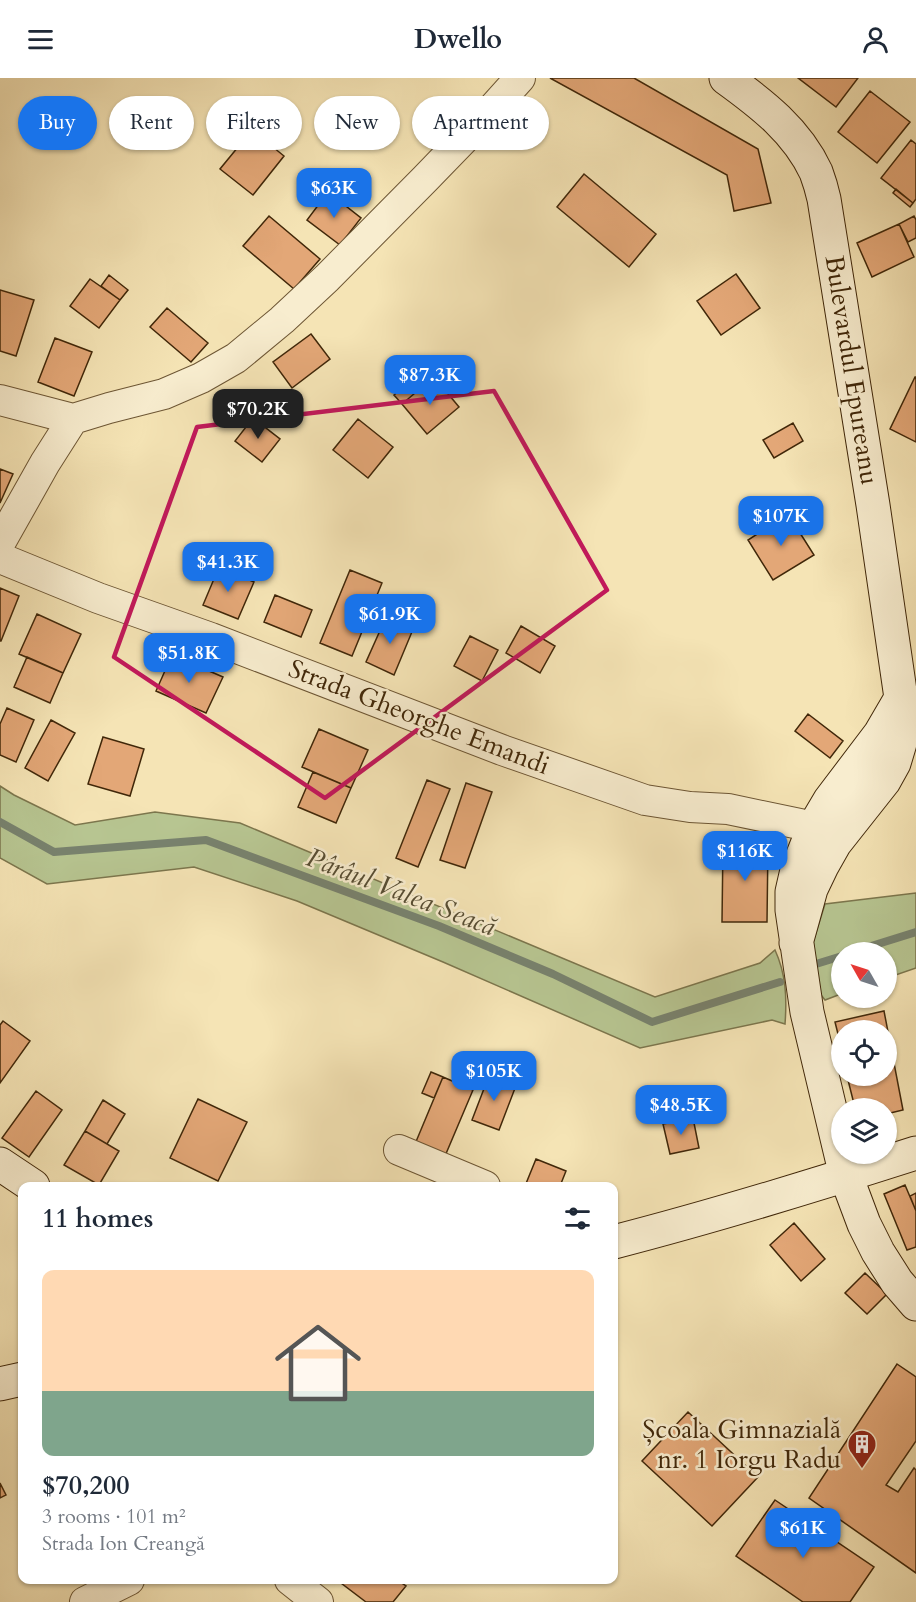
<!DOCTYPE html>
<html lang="en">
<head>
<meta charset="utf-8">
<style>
	:root { --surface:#fff; --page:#f6f6f7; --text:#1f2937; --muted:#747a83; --line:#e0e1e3; --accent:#1a73e8 }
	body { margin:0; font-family:Cardo,serif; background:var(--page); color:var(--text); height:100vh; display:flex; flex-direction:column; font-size:22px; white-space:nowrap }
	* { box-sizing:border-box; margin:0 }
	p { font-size:20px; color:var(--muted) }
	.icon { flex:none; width:33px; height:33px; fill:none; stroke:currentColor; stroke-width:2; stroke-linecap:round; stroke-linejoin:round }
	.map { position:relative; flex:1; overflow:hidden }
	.drawer { position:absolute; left:18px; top:1104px; width:600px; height:402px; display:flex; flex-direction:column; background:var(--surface); border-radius:12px; box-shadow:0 2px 4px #0004 }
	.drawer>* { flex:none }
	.top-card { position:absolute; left:18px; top:18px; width:600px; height:54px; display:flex; gap:12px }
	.needle { width:39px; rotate:309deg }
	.tools { position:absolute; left:831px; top:864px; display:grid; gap:12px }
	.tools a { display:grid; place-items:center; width:66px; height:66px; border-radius:50%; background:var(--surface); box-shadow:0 2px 4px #0004; font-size:30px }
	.price { position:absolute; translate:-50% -51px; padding:0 14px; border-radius:12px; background:var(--accent); color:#fff; font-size:20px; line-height:39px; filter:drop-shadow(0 2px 3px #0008) }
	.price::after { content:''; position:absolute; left:50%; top:36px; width:18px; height:14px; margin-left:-9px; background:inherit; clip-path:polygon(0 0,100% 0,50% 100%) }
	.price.on { background:#222; color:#fff }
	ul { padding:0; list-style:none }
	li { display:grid; align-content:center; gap:12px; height:318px; padding:0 24px }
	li+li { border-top:2px solid var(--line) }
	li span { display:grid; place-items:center; height:186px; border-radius:12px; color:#555 }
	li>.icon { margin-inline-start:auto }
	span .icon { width:108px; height:108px; fill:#fffc; stroke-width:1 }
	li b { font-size:26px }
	h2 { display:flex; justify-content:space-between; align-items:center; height:72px; padding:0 24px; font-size:26px }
	.chip { padding:0 21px; border-radius:27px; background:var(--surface); box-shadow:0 2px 4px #0004; font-size:21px; line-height:54px }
	.chip.on { background:var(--accent); color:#fff }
	header { display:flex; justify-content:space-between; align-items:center; height:78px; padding:0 24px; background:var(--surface); font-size:27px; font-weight:700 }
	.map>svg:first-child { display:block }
	.green { fill:#b7c591; stroke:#7c764d; stroke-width:1.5 }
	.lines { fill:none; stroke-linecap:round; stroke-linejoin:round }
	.stream { stroke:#78826e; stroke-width:8 }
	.building { fill:#e3a777; stroke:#402709; stroke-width:1.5 }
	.minor-casing { stroke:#6d5634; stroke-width:32 }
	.secondary-casing { stroke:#402709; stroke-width:35 }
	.minor { stroke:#f8edcf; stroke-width:30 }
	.secondary { stroke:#f8edcf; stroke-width:33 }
	.marked { fill:none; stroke:#c2185b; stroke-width:4.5; stroke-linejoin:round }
	.labels { text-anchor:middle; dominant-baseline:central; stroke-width:5; stroke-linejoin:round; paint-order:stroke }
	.street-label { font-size:26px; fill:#402709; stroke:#f8edcf }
	.poi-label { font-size:26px; fill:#402709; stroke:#f8edcf; text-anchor:end }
	.water-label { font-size:27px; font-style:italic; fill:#574d33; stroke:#f8edcf }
</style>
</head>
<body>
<header><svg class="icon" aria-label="menu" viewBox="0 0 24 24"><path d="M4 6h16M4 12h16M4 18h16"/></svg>Dwello<svg class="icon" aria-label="person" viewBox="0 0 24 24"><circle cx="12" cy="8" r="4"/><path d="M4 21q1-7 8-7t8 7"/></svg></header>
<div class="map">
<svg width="916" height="1524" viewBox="0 0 916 1524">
	<rect width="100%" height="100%" fill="#f5e4b5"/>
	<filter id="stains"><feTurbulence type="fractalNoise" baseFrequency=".00333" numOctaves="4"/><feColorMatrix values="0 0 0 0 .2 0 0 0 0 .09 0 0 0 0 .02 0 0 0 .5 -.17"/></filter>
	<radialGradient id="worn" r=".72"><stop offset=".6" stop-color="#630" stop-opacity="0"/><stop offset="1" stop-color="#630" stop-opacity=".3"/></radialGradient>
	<path class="green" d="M0 708 14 717 75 747 155 734 240 745 655 919 760 885 775 872C786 896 787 920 785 946L772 942 640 970 443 884 297 823 194 789 47 806 0 780Z
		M916 815V890L887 900 886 874H842L841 916 825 922 818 913 811 871 825 826Z"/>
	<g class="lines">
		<path class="stream" d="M0 744 54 774 206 762 439 848 553 896 652 944 780 904
			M852 874 916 854
			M816 886 842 878"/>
	</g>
	<path class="building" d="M550 0H634L758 71 771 125 734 133 727 97Z
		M798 0H858L836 29Z
		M870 13 910 44 877 85 838 54Z
		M252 52 284 78 253 117 220 91Z
		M911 62 916 66V121L913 125 881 100Z
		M584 96 656 156 629 189 557 129Z
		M896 111 913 125 910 129 893 115Z
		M328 114 361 140 340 167 307 142Z
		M269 138 320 181 294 211 243 168Z
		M914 138 916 142V160L908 164 899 146Z
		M899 146 914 179 872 199 857 165Z
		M736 196 760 230 721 257 697 223Z
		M109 197 128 212 120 222 101 208Z
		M90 201 120 222 99 250 70 228Z
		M0 212 34 222 16 278 0 273Z
		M167 230 208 265 191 284 150 249Z
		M311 256 330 281 292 310 273 284Z
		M55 260 92 274 74 318 38 304Z
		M434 299 459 329 427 356 402 326Z
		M915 299H916V364L890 351Z
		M414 301 421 310 402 326 394 317Z
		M253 340 280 361 262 384 235 363Z
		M358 341 393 369 368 400 333 372Z
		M793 345 803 363 774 380 763 362Z
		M0 391 13 396 0 425Z
		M788 436 814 477 773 502 748 462Z
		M219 489 254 504 238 541 203 527Z
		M350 492 382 505 352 578 320 565Z
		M0 510 19 518 1 563H0Z
		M275 517 312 532 301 559 264 544Z
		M37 536 81 556 63 595 19 576Z
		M387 537 414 549 394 597 366 584Z
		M521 548 555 568 540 595 506 575Z
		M470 558 498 572 482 603 454 588Z
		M172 577 223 599 206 635 156 613Z
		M27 579 63 595 50 625 14 609Z
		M7 630 34 642 16 684 0 677V646Z
		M808 636 843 663 830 680 795 653Z
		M51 642 75 655 48 703 25 690Z
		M319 651 368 672 351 710 302 689Z
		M103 659 144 671 130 718 88 706Z
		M313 694 351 710 336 745 298 729Z
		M427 702 450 711 418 789 396 780Z
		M466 705 492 714 465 790 440 782Z
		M723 765H768L767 844H722Z
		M884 933 903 1032 886 1036V1030H855L847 998H886V952H842V972L835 944Z
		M3 943 30 963 0 1005V947Z
		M431 994 443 999 434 1020 422 1015Z
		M490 995 517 1005 499 1052 472 1042Z
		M443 999 473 1012 445 1078 415 1066Z
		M36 1013 62 1032 29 1079 2 1060Z
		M198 1021 247 1044 218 1103 170 1080Z
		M103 1022 125 1036 107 1066 85 1053Z
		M693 1040 699 1070 670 1076 663 1046Z
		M85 1053 119 1073 99 1107 64 1087Z
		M536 1081 566 1093 560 1108H525Z
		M905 1107 916 1133V1169L907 1172 884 1116Z
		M916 1115V1133L910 1118Z
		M794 1145 825 1181 801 1203 770 1167Z
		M865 1195 887 1216 867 1236 845 1215Z
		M897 1286 916 1299V1363L886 1407 898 1414 914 1390 916 1392V1495L809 1420Z
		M688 1334 758 1399 712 1448 642 1383Z
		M0 1405 6 1417 0 1420Z
		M775 1422 874 1489 850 1524H803L736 1478Z
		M337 1502H397L406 1508 393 1524H366Z"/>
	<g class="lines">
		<g class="minor-casing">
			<path id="minor" d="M0 322 73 341
				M0 465 45 385 73 341 109 330 164 316 201 300 236 280 282 242 327 200 425 101 485 39 520 0
				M0 480 98 520 211 560 502 672 645 722 690 729 728 731 814 749
				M399 1072 485 1108
				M290 1502 318 1524
				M85 1524 129 1502"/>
		</g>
		<g class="secondary-casing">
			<path id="secondary" d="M726 0C762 26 797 53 816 94 819 102 822 112 824 121L873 427 901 620 900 665 894 685 884 703 835 765 822 788 811 811 796 865
				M901 620 880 656 830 722 814 749 797 792 792 814V832L807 934 846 1098 864 1146 878 1174 897 1204 916 1226
				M0 1086 33 1108
				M614 1164C715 1138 816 1107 916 1075
				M0 1306 22 1301"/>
		</g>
		<use href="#minor" class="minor"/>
		<use href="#secondary" class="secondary"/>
	</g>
	<path class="marked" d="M494 313 607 512 325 720 114 579 197 349Z"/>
	<defs>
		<g id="building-pin" transform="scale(1.5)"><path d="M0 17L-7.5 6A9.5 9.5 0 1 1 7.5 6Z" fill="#8f2418" stroke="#f8edcf"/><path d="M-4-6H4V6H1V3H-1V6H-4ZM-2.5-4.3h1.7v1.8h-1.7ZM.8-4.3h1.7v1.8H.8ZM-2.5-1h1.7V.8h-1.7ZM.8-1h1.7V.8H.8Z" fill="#fff"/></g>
	</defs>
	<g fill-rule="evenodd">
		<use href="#building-pin" x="862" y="1366"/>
	</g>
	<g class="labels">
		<g class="street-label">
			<text transform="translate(852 292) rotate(81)">Bulevardul Epureanu</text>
			<text transform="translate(419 639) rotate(21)">Strada Gheorghe Emandi</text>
		</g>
		<g class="poi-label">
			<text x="841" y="1351">Școala Gimnazială<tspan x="841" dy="30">nr. 1 Iorgu Radu</tspan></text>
		</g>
		<g class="water-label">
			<text transform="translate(401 814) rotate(21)">Pârâul Valea Seacă</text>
		</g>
	</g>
	<rect width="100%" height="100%" filter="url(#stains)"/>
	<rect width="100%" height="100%" fill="url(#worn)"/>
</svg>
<div class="tools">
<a><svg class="needle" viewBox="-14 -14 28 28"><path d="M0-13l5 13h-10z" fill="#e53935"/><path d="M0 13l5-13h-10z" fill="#747a83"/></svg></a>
<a><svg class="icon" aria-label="locate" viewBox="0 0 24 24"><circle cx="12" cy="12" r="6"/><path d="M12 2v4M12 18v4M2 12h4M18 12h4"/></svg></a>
<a><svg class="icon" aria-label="layers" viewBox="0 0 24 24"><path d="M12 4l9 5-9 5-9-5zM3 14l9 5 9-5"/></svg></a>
</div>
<b class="price" style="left:334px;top:141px">$63K</b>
<b class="price" style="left:430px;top:328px">$87.3K</b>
<b class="price on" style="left:258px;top:362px">$70.2K</b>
<b class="price" style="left:781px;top:469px">$107K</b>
<b class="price" style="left:228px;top:515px">$41.3K</b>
<b class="price" style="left:390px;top:567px">$61.9K</b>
<b class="price" style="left:189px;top:606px">$51.8K</b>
<b class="price" style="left:745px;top:804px">$116K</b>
<b class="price" style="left:494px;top:1024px">$105K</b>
<b class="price" style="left:681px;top:1058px">$48.5K</b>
<b class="price" style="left:803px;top:1481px">$61K</b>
<div class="top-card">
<a class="chip on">Buy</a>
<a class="chip">Rent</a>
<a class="chip">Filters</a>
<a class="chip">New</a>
<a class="chip">Apartment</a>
</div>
<section class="drawer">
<h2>11 homes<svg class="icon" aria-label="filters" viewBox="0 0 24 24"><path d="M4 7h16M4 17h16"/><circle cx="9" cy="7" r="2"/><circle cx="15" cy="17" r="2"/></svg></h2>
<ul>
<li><span style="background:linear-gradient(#ffd9b3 65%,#7fa58c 0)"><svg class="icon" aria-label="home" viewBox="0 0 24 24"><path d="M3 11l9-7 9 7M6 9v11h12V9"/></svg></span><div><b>$70,200</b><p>3 rooms · 101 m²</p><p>Strada Ion Creangă</p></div></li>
</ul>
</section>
</div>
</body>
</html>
